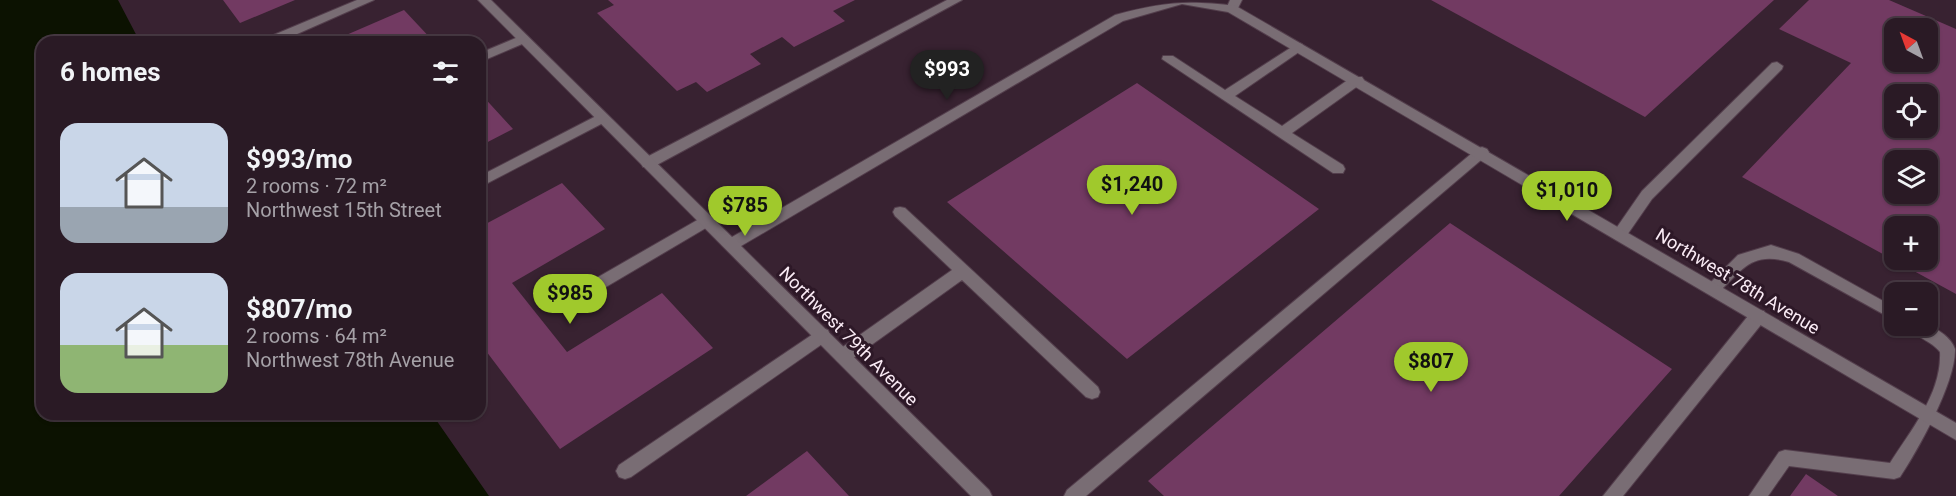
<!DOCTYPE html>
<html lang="en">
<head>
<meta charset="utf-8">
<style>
	:root { --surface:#2a1a25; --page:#32232d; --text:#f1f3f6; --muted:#a5a1a7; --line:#463842; --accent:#a0c92c }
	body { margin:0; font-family:Roboto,sans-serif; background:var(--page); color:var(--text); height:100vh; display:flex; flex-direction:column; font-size:22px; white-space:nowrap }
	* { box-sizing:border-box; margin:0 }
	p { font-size:20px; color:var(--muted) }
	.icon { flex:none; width:33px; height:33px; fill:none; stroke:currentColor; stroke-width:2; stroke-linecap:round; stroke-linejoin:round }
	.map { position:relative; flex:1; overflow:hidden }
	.side { position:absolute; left:36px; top:36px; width:450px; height:384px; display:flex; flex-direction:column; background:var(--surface); border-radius:18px; box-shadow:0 2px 4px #0004,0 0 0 2px var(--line) }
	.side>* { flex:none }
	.needle { width:39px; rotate:319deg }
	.controls { position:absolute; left:1884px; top:18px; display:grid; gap:12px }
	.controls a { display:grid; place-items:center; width:54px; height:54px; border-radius:12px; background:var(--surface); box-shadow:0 2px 4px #0004,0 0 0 2px var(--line); font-size:30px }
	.price { position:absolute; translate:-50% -51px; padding:0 14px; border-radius:21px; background:var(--accent); color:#111; font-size:20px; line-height:39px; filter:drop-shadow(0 2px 3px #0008) }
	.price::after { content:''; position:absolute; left:50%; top:36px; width:18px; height:14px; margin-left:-9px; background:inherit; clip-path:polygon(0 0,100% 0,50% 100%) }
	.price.selected { background:#222; color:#fff }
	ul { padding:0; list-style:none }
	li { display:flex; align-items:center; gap:18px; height:150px; padding:0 24px }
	li span { display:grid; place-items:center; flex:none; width:168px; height:120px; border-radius:18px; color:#555 }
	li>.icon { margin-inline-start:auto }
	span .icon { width:72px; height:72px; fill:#fffc; stroke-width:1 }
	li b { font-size:26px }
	h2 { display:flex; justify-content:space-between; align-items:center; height:72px; padding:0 24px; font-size:26px }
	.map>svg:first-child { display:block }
	.water { fill:#0c1201 }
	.building { fill:#723a62; fill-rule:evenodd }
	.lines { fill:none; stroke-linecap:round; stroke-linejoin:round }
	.service-casing { stroke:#533e4c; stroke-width:2 }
	.minor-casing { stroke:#533e4c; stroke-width:2 }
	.service { fill:#796d74; fill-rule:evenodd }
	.minor { fill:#796d74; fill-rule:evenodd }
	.labels { text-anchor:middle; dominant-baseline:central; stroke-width:6; stroke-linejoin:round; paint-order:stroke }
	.street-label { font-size:18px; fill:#faebf5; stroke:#2d1827 }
</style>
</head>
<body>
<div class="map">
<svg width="1956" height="496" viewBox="0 0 1956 496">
	<rect width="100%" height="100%" fill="#382231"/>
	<path class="water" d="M0 0H118L140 42H42V414H432L489 496H0Z"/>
	<path class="building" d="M223 0H295L240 23Z
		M608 0H855L833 11 845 21 794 47 782 37 750 54 761 64 707 92 696 82 677 91 597 13 614 5Z
		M1431 0H1774L1645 117Z
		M1809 0H1889L1956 29V294L1742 177 1851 63 1779 29ZM1894 28H1928V62H1894ZM1894 94H1928V128H1894ZM1894 160H1928V194H1894ZM1894 226H1928V260H1894Z
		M404 10 434 42H330Z
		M1137 83 1319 209 1127 359 947 202Z
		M480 93 513 129 480 146Z
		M562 183 605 229 512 283 567 352 662 293 713 348 560 449 480 343V227Z
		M1450 223 1672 369 1559 496H1164L1148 481Z
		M807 451 849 496H746Z
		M1806 474 1838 496H1790Z"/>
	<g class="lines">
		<g class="service-casing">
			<path id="service" d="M357 0H374L279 42H262L264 39Z
				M947 0H962L653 167H643L641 163 643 159Z
				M1230 0H1242L1236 12 1232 13 1226 9Z
				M523 35 527 36 529 39 527 42 480 62V53Z
				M1298 43 1302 44 1304 47 1302 50 1235 96 1282 126 1352 77H1362L1364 80 1362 83 1292 133 1343 165 1345 169 1343 173H1333L1162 59 1163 56H1173L1225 90Z
				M1777 62 1783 66 1782 69 1652 199 1625 238H1615L1613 234 1615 230 1642 191 1772 63Z
				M602 113 609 118 607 121 480 187V176Z
				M1482 147 1487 149 1489 152 1487 155 1086 496H1064L1067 490 1477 149Z
				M900 207 905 208 1098 387 1100 392 1098 397 1092 399 1086 397 962 280 849 361 843 363 837 361 835 356 837 351 952 270 895 216 893 212 895 208Z
				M706 215 711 217 713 221 711 225 572 307 566 309 560 307 558 303 560 299Z
				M1771 245 1799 254 1894 307V320L1789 262C1752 251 1743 269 1718 293H1708L1705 289 1708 285 1738 255Z
				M1758 310 1764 311 1766 316 1764 321 1623 496H1603L1752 311Z
				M1928 324C1938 330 1951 337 1955 349 1956 382 1918 450 1900 477L1894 479 1789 466 1768 496H1749L1779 452 1785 450 1890 463C1911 430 1942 393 1940 352 1932 341 1914 337 1908 326Z
				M822 328 828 330 830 335 828 340 631 477 625 479 619 477 616 471 619 465Z"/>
		</g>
		<g class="minor-casing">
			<path id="minor" d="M478 0H491L732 237 1115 15C1162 2 1187 0 1236 6L1956 423V440L1228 12 1182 4 1123 21 741 246 989 490 992 496H971Z"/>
		</g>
		<use href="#service" class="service"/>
		<use href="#minor" class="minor"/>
	</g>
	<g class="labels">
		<g class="street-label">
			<text transform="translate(1738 281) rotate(31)">Northwest 78th Avenue</text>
			<text transform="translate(849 336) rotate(45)">Northwest 79th Avenue</text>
		</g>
	</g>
</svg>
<div class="controls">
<a><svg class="needle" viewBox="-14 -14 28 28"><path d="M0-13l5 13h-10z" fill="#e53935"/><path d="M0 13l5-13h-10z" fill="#a5a1a7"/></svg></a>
<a><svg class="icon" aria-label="locate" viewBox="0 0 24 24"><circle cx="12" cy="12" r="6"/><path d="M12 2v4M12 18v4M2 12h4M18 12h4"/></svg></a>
<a><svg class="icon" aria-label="layers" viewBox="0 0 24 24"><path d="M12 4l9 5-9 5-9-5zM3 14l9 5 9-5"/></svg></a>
<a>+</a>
<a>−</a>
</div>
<b class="price selected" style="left:947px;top:101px">$993</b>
<b class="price" style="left:1132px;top:216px">$1,240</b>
<b class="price" style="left:1567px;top:222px">$1,010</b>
<b class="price" style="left:745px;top:237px">$785</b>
<b class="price" style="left:570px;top:325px">$985</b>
<b class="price" style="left:1431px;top:393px">$807</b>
<section class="side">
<h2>6 homes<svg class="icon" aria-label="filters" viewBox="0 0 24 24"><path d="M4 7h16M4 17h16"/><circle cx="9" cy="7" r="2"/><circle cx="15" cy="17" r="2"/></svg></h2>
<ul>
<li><span style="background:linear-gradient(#c9d6e8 70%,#9aa5b1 0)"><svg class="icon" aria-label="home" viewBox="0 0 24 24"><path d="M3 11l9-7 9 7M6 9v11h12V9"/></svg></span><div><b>$993/mo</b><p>2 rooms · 72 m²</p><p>Northwest 15th Street</p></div></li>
<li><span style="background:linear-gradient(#c9d6e8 60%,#8fb573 0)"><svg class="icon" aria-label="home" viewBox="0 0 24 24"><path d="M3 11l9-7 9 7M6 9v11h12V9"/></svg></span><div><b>$807/mo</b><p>2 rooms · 64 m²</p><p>Northwest 78th Avenue</p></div></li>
</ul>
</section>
</div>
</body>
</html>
